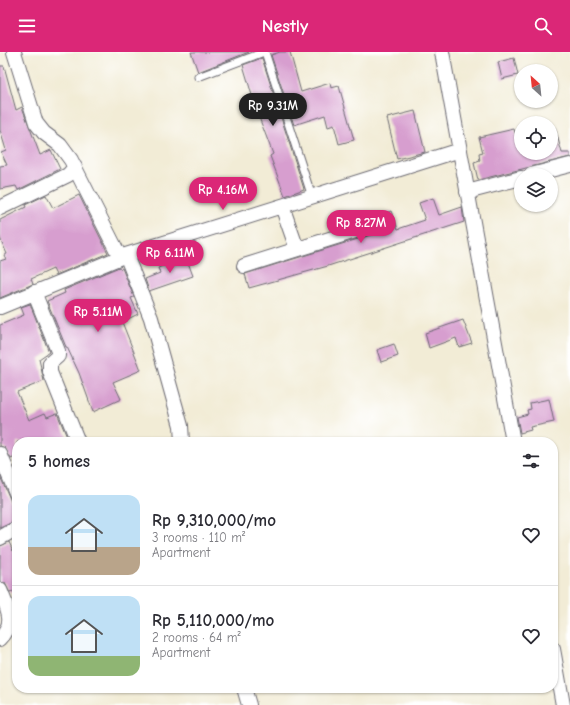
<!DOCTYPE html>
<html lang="en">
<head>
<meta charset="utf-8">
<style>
	:root { --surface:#fff; --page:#f2f2f3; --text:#2b2b33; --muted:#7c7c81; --line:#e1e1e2; --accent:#db2777 }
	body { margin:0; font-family:"Comic Neue",sans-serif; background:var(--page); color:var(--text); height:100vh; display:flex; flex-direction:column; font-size:15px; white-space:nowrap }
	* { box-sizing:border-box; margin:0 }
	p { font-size:13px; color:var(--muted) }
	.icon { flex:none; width:22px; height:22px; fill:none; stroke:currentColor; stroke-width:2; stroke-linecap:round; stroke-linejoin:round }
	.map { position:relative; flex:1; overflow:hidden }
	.sheet { position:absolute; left:12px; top:385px; width:546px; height:256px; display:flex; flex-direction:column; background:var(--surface); border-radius:16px; box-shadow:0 1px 3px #0004 }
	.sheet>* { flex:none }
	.needle { width:26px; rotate:333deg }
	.tools { position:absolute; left:514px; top:12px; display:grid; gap:8px }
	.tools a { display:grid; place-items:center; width:44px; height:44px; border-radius:50%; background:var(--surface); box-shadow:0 1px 3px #0004; font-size:20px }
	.price { position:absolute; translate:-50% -34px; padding:0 9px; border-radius:14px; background:var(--accent); color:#fff; font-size:13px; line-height:26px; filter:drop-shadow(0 1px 2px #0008) }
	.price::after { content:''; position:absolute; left:50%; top:24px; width:12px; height:9px; margin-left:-6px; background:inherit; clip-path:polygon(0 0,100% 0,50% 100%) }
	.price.selected { background:#222; color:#fff }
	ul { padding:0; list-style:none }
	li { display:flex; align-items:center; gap:12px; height:100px; padding:0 16px }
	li+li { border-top:1px solid var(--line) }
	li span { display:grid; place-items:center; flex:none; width:112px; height:80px; border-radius:12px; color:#555 }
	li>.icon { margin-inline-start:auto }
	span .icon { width:48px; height:48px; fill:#fffc; stroke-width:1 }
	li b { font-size:17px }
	h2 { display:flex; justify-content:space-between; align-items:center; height:48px; padding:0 16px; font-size:17px }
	header { display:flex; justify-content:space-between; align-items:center; height:52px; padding:0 16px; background:var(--accent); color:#fff; font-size:18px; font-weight:600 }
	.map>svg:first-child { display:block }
	.building { fill:#d79ecf }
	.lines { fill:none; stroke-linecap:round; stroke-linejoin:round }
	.service-casing { stroke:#6b6971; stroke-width:9 }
	.minor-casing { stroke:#6b6971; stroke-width:16 }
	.service { stroke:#fff; stroke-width:7 }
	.minor { stroke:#fff; stroke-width:14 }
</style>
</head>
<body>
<header><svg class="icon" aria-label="menu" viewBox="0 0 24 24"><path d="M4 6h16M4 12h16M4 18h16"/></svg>Nestly<svg class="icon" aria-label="search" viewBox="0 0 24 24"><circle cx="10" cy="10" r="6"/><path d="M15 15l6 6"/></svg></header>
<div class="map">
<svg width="570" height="653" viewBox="0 0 570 653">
	<rect width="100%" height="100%" fill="#fff"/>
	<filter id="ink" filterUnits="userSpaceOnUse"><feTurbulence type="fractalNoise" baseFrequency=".025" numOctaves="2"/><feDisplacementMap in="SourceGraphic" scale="8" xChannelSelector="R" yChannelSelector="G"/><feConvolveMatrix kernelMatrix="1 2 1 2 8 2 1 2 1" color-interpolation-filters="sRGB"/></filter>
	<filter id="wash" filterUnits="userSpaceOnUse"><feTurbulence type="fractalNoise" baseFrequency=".012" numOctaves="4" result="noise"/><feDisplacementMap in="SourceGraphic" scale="16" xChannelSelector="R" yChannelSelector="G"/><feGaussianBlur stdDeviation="0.9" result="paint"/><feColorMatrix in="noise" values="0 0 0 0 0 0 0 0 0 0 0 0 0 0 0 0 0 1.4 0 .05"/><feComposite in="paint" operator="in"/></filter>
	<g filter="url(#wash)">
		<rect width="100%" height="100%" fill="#f2ecd6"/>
		<g id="blocks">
			<path class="building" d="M191 0H249L198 20Z
				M280 0H290L301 40 330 31 331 36 339 34 354 88 339 92 334 73 328 75 325 63 294 73 271 3Z
				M262 6 304 137 285 144 270 104 273 102 257 60 243 13Z
				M514 6 518 23 502 27 498 10Z
				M0 14H4L16 58 22 55 40 103 51 98 60 117 18 138 16 134 0 137V114L7 113 1 100 6 98 0 78Z
				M415 59 425 100 397 107 387 66Z
				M551 76H555L562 101H570V105L478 128 474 111 480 109 479 102 483 101 479 85 514 77 518 90H521V101H551Z
				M46 143 53 156 79 143 108 201 56 223 53 217 31 227 33 232 0 246V209L6 207 4 203 7 202 0 186V168L26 155 25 153Z
				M433 146 439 163 462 155 464 170 328 214 249 236 245 222 374 182 380 175 376 165 391 159 398 177 425 168 419 151Z
				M186 205 193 224 149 239 145 227 160 221 158 216Z
				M119 215 120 217 122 216 134 245 131 246 138 262 122 270 141 318 113 330 121 347 93 360 79 321 67 295H66L47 249 65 241 64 238Z
				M30 252 49 300 39 307 44 329 17 340 29 368 45 361 47 365 57 361 67 385 55 390H17V404L11 407 5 396 0 394V273L24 263 21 255Z
				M463 268 472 291 459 295 456 286 429 296 425 281Z
				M394 292 398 304 381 310 377 298Z
				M549 347 554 370 530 375 531 378 520 381 517 365 528 362 527 358 531 357 530 351Z
				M0 424 17 463V468L0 476Z
				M9 490 13 499 17 497V538L10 541 5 531 0 530V494Z"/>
		</g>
	</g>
	<g filter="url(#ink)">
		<use href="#blocks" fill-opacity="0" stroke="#6b6971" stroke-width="1"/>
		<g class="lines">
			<g class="service-casing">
				<path id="service" d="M265 0 312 145
					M198 25 264 0"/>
			</g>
			<g class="minor-casing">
				<path id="minor" d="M14 0 36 71 44 81 60 93 71 108 120 205
					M442 0 513 390
					M531 123 570 113
					M467 140 521 126
					M282 154 297 197
					M0 156 68 123 75 115
					M126 203 151 266 181 374 182 390
					M244 214 371 174
					M34 240 58 299V304L50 311V320L78 390
					M0 255 126 203 460 98
					M0 402 17 443
					M0 486 17 476
					M0 538C8 557 16 571 0 587
					M553 597 563 653
					M244 636 249 653"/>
			</g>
			<use href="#service" class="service"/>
			<use href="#minor" class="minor"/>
		</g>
	</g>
</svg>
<div class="tools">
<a><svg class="needle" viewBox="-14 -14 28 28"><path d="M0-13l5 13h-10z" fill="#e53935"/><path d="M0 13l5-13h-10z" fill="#7c7c81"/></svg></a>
<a><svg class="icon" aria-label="locate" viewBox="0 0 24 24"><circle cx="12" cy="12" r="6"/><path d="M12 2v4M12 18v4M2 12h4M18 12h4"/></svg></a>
<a><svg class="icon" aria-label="layers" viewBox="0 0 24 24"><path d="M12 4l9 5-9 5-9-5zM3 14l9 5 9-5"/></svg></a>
</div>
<b class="price selected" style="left:273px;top:75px">Rp 9.31M</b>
<b class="price" style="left:223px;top:159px">Rp 4.16M</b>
<b class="price" style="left:361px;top:192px">Rp 8.27M</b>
<b class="price" style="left:170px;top:222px">Rp 6.11M</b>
<b class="price" style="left:98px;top:281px">Rp 5.11M</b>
<section class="sheet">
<h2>5 homes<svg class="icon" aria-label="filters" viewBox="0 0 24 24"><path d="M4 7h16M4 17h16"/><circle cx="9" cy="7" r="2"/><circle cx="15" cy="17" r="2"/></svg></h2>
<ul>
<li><span style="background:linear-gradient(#bfe0f5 65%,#b9a48a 0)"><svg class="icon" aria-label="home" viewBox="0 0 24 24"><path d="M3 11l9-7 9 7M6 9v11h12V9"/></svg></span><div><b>Rp 9,310,000/mo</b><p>3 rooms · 110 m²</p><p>Apartment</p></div><svg class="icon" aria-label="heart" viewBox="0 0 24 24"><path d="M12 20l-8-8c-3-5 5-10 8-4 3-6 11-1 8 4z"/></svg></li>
<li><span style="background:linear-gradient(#bfe0f5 75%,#8fb573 0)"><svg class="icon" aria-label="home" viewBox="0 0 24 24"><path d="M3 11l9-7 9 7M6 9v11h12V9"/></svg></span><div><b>Rp 5,110,000/mo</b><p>2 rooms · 64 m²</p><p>Apartment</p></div><svg class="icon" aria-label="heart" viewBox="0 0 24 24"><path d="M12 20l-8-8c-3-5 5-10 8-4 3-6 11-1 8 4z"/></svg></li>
</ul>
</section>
</div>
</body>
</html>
